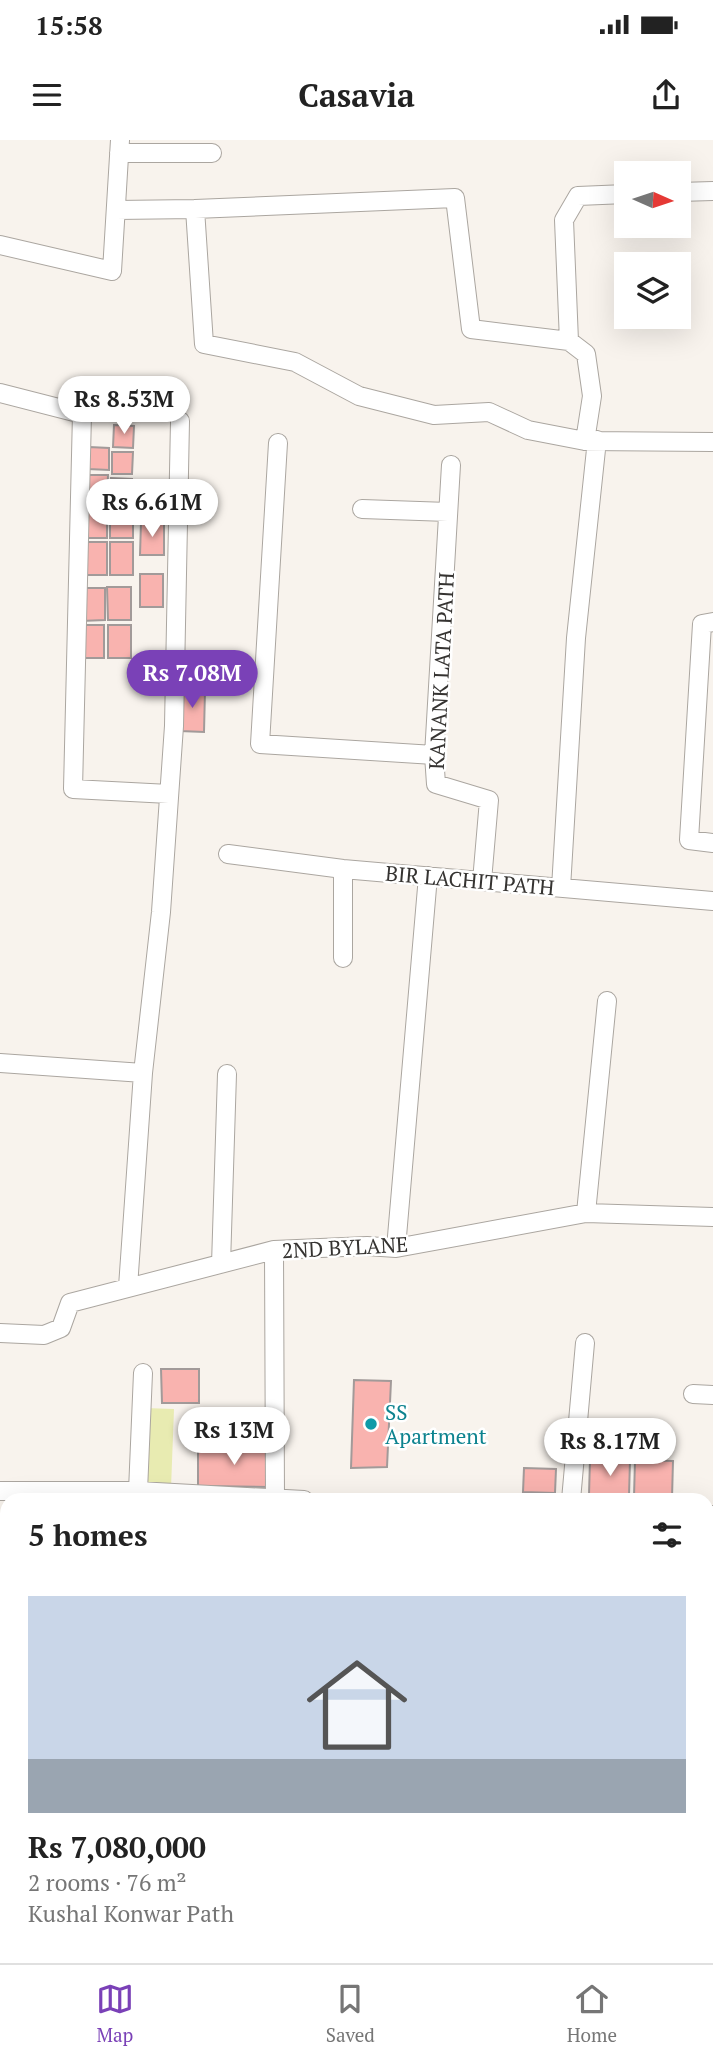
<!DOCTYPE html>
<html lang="en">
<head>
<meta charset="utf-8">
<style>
	:root { --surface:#fff; --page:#f2f2f2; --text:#222; --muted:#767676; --line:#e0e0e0; --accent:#7a41b7 }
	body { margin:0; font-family:"PT Serif",serif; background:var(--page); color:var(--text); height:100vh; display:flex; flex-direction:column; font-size:26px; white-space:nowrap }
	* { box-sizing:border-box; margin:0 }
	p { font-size:23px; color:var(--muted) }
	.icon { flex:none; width:38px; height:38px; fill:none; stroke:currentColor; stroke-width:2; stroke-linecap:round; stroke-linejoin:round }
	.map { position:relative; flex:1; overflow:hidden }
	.drawer { position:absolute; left:0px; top:1353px; width:714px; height:471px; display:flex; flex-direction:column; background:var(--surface); border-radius:21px 21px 0 0; box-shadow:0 7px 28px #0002 }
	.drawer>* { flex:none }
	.needle { width:46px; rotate:93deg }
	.tools { position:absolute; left:614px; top:21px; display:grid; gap:14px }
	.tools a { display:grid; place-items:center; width:77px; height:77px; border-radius:0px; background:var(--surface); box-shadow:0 7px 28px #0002; font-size:35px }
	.price { position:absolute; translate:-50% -60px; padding:0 16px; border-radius:24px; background:#fff; color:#222; font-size:23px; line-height:46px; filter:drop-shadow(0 2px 4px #0008) }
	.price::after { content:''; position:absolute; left:50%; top:42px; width:21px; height:16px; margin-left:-10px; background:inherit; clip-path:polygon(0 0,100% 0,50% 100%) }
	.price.active { background:var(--accent); color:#fff }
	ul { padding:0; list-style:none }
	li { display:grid; align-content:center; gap:14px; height:371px; padding:0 28px }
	li span { display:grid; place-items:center; height:217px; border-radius:0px; color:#555 }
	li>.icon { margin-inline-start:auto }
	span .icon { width:126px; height:126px; fill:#fffc; stroke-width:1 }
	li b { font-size:30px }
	h2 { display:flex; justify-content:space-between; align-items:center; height:84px; padding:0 28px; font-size:30px }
	.status { display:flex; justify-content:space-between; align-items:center; height:49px; padding:0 35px; background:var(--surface); direction:ltr }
	.status svg { height:19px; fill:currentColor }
	header { display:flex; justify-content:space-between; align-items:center; height:91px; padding:0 28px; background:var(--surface); font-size:32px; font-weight:600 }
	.dock { display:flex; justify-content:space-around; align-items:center; height:98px; border-top:2px solid var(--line); background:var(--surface); font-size:19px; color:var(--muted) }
	.dock a { display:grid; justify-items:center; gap:4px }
	.dock .active { color:var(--accent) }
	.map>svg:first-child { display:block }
	.green { fill:#e8ebb1 }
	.building { fill:#f9b3af; stroke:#a29a99; stroke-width:2 }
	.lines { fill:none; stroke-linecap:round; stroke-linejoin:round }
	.street-casing { stroke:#aba6a0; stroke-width:20 }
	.secondary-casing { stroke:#aba6a0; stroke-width:27 }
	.street { stroke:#fff; stroke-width:18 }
	.secondary { stroke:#fff; stroke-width:24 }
	.culture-dot { fill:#0f9aa8; stroke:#fff; stroke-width:2.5 }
	.labels { text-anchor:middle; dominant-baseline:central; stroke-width:5; stroke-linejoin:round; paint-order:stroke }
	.street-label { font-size:21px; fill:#353331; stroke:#fff }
	.culture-label { font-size:21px; fill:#0d838f; stroke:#fff; text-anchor:start }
</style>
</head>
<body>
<div class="status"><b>15:58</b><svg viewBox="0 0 49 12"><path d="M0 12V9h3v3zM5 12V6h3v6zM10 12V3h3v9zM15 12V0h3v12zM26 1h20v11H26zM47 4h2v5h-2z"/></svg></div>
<header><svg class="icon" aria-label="menu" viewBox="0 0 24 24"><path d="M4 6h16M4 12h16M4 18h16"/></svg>Casavia<svg class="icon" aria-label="share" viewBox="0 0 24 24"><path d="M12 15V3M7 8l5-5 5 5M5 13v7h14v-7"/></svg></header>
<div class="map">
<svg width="713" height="1823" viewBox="0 0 713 1823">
	<rect width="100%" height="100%" fill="#f8f3ed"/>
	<path class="green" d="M145 1268 174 1269 171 1348 143 1347Z"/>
	<path class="building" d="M114 285 134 286 133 308 113 307Z
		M89 307 109 308V330L88 329Z
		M112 312H133L132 334H112Z
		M87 335H108L107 357H87Z
		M111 338 132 339 131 361H111Z
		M83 365H107V398H83Z
		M110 365H133V398H110Z
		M141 382H164V415H140Z
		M83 402H107V435H83Z
		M110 402H133V435H110Z
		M140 434H163V467H140Z
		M107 447H131V480H108Z
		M81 448H105V480L81 481Z
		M81 485H104V518H81Z
		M108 485H131V518H108Z
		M181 549 205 550 204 592 180 591Z
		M161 1229H199V1263H162Z
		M354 1240 391 1241 387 1327 351 1328Z
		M198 1308 270 1309 269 1347 198 1346Z
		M590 1319 630 1320 629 1356 589 1355Z
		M635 1320 673 1321 672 1358 634 1357Z
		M524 1328 556 1329 555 1353 523 1352Z"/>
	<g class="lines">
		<g class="street-casing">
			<path id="street" d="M119 13H212
				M679 52 713 51
				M195 69 204 204 295 222 359 256 434 275 489 272 528 290 585 301 713 302
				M116 70 195 69 455 58 471 189 569 201 586 214 592 256 585 301
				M0 105 112 131 120 0
				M569 201 564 80 578 56 626 54
				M0 253 82 274 73 649 169 654
				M278 303 260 604 434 615
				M451 325 434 615 436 644 489 660 482 741
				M362 369 448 372
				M713 482 702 484 689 700 713 703
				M228 714 343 729 713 761
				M343 729V818
				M561 748 576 498 597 300
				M0 923 143 933
				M586 1073 607 861
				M396 1108 428 736
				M274 1110 275 1357
				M221 1124 227 934
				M128 1147 143 933 161 772 174 586 180 281
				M0 1193 44 1195 61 1188 70 1163 274 1110 367 1106 396 1108 586 1073 713 1077
				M693 1254 713 1255
				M0 1351H138L304 1360
				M138 1351 143 1233
				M571 1360 585 1203
				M707 1375H713
				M0 1572 7 1573
				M430 1816V1823
				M175 1823 176 1816
				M286 1823 287 1816
				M641 1823V1816"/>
		</g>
		<g class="secondary-casing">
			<path id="secondary" d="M707 1733 713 1731
				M467 1823 481 1816
				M504 1823 519 1816"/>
		</g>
		<use href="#street" class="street"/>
		<use href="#secondary" class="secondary"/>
	</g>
	<circle class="culture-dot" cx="371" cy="1284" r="7"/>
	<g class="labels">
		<g class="street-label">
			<text transform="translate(441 531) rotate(-87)">KANANK LATA PATH</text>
			<text transform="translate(470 740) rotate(5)">BIR LACHIT PATH</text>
			<text transform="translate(345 1107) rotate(-3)">2ND BYLANE</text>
		</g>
		<g class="culture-label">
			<text x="385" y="1272">SS<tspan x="385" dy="24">Apartment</tspan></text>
		</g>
	</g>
</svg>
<div class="tools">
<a><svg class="needle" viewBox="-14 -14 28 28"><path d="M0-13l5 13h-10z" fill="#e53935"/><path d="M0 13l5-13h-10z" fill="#767676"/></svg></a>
<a><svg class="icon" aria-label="layers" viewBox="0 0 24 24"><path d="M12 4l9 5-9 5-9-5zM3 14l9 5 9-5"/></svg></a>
</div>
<b class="price" style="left:124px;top:296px">Rs 8.53M</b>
<b class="price" style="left:152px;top:399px">Rs 6.61M</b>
<b class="price active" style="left:192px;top:570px">Rs 7.08M</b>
<b class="price" style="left:234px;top:1327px">Rs 13M</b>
<b class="price" style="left:610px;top:1338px">Rs 8.17M</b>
<section class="drawer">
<h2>5 homes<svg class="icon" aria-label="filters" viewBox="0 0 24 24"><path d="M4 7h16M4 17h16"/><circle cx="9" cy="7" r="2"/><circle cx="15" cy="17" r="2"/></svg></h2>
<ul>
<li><span style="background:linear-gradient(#c9d6e8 75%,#9aa5b1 0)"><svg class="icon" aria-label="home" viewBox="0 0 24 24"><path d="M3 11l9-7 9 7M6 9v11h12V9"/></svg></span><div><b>Rs 7,080,000</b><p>2 rooms · 76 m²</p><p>Kushal Konwar Path</p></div></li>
</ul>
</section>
</div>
<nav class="dock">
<a class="active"><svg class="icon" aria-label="map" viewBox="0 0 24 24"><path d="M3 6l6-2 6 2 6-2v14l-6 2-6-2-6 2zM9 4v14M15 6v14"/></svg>Map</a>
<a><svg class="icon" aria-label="saved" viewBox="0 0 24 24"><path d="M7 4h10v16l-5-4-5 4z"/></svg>Saved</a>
<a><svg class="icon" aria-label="home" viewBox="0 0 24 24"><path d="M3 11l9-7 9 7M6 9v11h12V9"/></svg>Home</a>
</nav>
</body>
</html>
